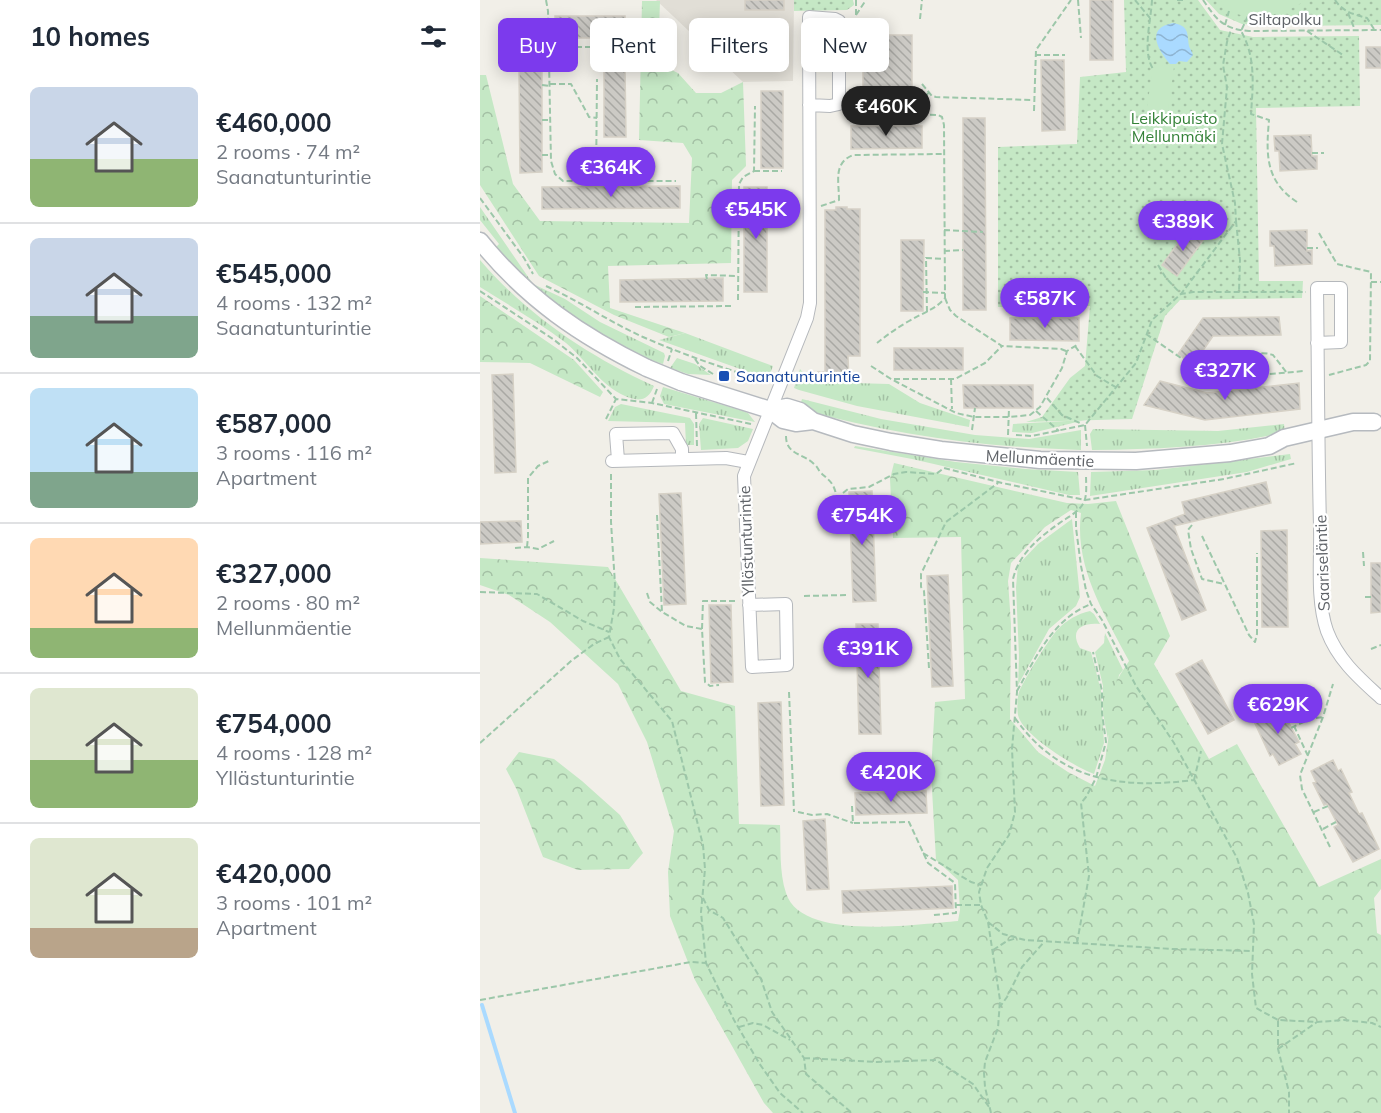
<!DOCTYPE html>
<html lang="en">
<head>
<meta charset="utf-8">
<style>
	:root { --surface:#fff; --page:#f2f2f3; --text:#1f2937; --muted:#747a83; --line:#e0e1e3; --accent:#7c3aed }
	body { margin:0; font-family:Mulish,sans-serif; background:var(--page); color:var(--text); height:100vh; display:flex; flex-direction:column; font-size:22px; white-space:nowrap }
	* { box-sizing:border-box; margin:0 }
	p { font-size:20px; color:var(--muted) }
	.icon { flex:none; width:33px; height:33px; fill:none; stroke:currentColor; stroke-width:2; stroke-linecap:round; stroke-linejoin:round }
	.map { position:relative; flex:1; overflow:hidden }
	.panel { display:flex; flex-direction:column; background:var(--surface); width:480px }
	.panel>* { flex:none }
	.guide { position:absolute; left:18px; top:18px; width:570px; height:54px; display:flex; gap:12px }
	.price { position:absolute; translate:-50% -51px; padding:0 14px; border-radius:21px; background:var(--accent); color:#fff; font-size:20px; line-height:39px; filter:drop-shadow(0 2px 3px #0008) }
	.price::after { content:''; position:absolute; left:50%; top:36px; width:18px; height:14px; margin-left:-9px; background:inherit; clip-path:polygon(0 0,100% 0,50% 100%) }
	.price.selected { background:#222; color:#fff }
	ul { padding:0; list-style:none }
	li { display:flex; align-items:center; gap:18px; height:150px; padding:0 30px }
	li+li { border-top:2px solid var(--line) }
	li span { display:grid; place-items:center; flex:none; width:168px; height:120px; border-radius:9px; color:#555 }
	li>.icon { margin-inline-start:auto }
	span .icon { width:72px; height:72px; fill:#fffc; stroke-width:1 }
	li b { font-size:26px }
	h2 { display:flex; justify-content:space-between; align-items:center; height:72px; padding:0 30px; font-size:26px }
	.chip { padding:0 21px; border-radius:9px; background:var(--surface); box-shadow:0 3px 15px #0003; font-size:21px; line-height:54px }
	.chip.selected { background:var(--accent); color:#fff }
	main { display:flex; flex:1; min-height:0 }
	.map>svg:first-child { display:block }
	.education { fill:#e1ded6 }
	.grass { fill:url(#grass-tufts) }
	.forest { fill:url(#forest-crowns); fill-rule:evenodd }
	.park { fill:url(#park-dots) }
	.garden { fill:#c5e8c5 }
	.water { fill:url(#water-waves) }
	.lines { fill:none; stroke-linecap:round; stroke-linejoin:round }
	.stream { stroke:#aadaff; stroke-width:4 }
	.building { fill:url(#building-back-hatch); stroke:#d6d1c6; stroke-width:1.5 }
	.minor-casing { stroke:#b5b8bc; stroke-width:14 }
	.secondary-casing { stroke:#b6babf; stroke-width:19 }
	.path { stroke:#9cc7a9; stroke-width:2; stroke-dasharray:6 3; stroke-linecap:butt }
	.minor { stroke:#fff; stroke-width:12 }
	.secondary { stroke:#fff; stroke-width:16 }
	.secondary-bridge-casing { stroke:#b6babf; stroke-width:19; stroke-linecap:butt }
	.secondary-bridge { stroke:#fff; stroke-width:16 }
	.transit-dot { fill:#1a4fb4; stroke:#fff; stroke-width:2 }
	.labels { text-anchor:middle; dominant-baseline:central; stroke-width:4.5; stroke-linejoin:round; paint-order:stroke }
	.street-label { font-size:16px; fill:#5f6368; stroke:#fff }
	.park-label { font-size:16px; fill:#348238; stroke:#fff }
	.transit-label { font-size:16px; fill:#164399; stroke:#fff; text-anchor:start }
</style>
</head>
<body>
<main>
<section class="panel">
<h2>10 homes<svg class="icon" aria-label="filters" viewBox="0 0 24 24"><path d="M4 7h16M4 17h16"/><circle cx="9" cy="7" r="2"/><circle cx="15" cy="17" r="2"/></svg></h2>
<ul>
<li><span style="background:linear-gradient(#c9d6e8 60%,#8fb573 0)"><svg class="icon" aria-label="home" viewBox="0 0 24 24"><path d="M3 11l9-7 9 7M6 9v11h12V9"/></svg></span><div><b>€460,000</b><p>2 rooms · 74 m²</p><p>Saanatunturintie</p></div></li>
<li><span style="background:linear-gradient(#c9d6e8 65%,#7fa58c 0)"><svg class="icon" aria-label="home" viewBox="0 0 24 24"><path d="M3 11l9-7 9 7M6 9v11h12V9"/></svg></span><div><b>€545,000</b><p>4 rooms · 132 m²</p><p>Saanatunturintie</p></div></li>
<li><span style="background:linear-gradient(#bfe0f5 70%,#7fa58c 0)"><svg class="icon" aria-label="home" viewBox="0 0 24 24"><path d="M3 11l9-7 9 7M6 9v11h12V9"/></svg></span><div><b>€587,000</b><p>3 rooms · 116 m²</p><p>Apartment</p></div></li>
<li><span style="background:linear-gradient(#ffd9b3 75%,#8fb573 0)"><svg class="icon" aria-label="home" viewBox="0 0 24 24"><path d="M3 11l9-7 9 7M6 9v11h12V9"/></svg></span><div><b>€327,000</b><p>2 rooms · 80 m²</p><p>Mellunmäentie</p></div></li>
<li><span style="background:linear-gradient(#dfe7d0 60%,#8fb573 0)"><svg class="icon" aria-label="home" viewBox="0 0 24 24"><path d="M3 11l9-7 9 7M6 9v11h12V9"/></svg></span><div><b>€754,000</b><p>4 rooms · 128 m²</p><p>Yllästunturintie</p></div></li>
<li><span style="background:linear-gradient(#dfe7d0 75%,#b9a48a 0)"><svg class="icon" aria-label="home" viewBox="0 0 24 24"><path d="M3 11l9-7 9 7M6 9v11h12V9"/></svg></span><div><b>€420,000</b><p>3 rooms · 101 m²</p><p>Apartment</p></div></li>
</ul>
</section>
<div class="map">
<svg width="901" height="1113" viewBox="0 0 901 1113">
	<defs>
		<pattern id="grass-tufts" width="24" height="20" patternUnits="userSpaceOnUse" patternTransform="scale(1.5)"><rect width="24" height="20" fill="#c5e8c5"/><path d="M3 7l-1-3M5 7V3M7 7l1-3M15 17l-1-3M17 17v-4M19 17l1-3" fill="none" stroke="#a3c0a4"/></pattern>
		<pattern id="forest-crowns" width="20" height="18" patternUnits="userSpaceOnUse" patternTransform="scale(1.5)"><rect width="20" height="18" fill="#c5e8c5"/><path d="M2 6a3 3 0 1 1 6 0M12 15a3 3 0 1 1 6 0" fill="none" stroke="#a3c0a4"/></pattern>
		<pattern id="park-dots" width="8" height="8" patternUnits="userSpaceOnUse" patternTransform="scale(1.5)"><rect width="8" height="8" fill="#c5e8c5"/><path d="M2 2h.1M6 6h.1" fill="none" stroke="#a3c0a4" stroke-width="1.8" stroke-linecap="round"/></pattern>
		<pattern id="water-waves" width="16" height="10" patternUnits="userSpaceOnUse" patternTransform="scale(1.5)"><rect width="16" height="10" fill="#aadaff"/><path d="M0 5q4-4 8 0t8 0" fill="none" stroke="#8eb4d2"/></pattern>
		<pattern id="building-back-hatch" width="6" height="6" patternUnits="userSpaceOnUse" patternTransform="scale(1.5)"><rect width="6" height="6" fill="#cccac5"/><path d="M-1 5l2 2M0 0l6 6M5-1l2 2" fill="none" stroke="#a9a8a4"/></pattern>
	</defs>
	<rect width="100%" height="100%" fill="#f1efe8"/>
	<path class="education" d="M176 0H314L313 81 263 82Z"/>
	<path class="grass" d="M0 207 53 284 85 299 120 322 184 353 185 356 183 364C117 346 62 296 16 247L19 244 0 220Z
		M0 260C47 315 108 356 174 386 168 401 159 402 145 396 120 385 106 360 86 343 59 322 28 305 0 287Z
		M205 333 293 366 288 379 179 340Z
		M197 358 215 364 231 375 208 374 190 368Z
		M320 369 329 380 338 382 409 384 440 403 490 420 489 427 377 406 319 390 314 388Z
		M183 387 263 411 268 413 275 422 184 404 180 396Z
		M322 399 401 419 495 435 549 439 601 430V450C500 447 416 435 319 409Z
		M141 404 210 418 214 424V445H206L205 423 128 421 135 407Z
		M223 418 273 429 268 441 258 448 221 450 219 424Z
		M605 420 552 433 532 432 533 424Z
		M804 424 805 432C742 447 677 449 612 450L610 434 613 429 738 431Z
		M375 446 476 462 546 469 598 472 600 495H589L432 459 374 448Z
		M810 454 811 459 767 472 610 496 611 472 676 470Z
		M592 519 600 597 596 606 569 629 538 685 539 656 536 587 538 565 558 544Z
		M610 611 614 614 620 624C605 622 588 628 600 648L611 652 621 691 624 743 614 774C595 767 542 735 538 715 537 710 537 698 539 692 545 678 568 640 578 629 587 620 597 614 610 611Z
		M625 633 643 670 639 675 628 740 623 713V686L615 652 624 643Z"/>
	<path class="forest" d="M162 1H180L179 30 175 56 183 66 198 73 216 93H241L263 82 266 166 252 180 251 263 128 266 130 308 205 333 189 337 134 315 59 276 0 185V75H6L33 184 60 221 209 223 212 158 203 143 159 140Z
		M0 296 94 360 123 392 120 397 50 363 0 362Z
		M414 463 587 503 608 504 636 501 690 636 674 664 729 759 757 744 839 887 901 859V889L894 898 897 933 901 935V1113H293L284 1103 215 980 190 916 188 872 194 831 167 742 138 684 70 622 29 595 0 585V558L128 567 201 691 255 706 259 824 300 825C301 847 299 872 306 893 321 942 438 924 478 921L480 910 478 880 456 860 451 772 455 702 485 699 481 537 413 538 410 479ZM591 510 601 513C594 567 625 615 649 661L640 675 630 696 629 734 625 760 615 786 588 772 558 752 530 719 531 624 528 581 531 563 565 527Z
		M39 752 74 759 102 781 140 815 163 853 149 869 98 870 63 857 37 790 26 769Z"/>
	<path class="park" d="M314 0H373L374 5 367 10 314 11Z
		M644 0H718L740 30 773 37 879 36 880 106 776 108 779 281H823L822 298 700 300 685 316 652 419 546 422 562 417 590 378 605 366 610 306 518 307V147L597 144 600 77 646 72Z
		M726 0H901V25L803 26 762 24 739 14Z"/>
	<path class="garden" d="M741 0H825C810 14 769 22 750 11 746 9 743 3 741 0Z
		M673 64 694 67 685 134 664 131Z"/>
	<path class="water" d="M693 23C709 26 707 32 709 46 710 49 712 52 713 55L707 62 699 61 696 64H690C679 51 664 28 693 23Z"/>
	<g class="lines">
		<path class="stream" d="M2 1005 35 1113"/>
	</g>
	<path class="building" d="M265 0H304V10H265Z
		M610 0H633V60H610Z
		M75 16H145V38H75Z
		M383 35H432V101H383Z
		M886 47H901V68H886Z
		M561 60H584L585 130 562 131Z
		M124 67H145L146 137H124Z
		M39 68H62V172L40 173Z
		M281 91H303V168H281Z
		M483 118H505L506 310H483Z
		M371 126H442V148L371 149Z
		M831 135 832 156H837V169L800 171 799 151H795L794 136Z
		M200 186V208L62 209V187Z
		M264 187H287V292H264Z
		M356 207H367V209H380V356H368L369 382H339L338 372H345V210H356Z
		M709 228 724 239 697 276 682 265Z
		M827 230V251L832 250V264L795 266 794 246H790V231Z
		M421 240H444L443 311H421Z
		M243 278V301L140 302V280Z
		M799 317 801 335 733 336 713 365 698 354 723 318Z
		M530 318H599V341L530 340Z
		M414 348H483V370H414Z
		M33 374 36 472 15 473 12 375Z
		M680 381 727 393 819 383 820 409 725 420 664 405Z
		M483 385H553V408H484Z
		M786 482 791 503 694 526 726 610 702 620 667 528 705 514 702 502Z
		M392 491 396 601 373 602 369 492Z
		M201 493 206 604 184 605 179 494Z
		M41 521 42 542 0 544V522Z
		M807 530 808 627H782L781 531Z
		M891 563H901V612L891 613Z
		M468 575 473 686 452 687 447 576Z
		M229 605H251L253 682 231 683Z
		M376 624H398L401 734H379Z
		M722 660 754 720 728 734 696 674Z
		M301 702 304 805 281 806 278 703Z
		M800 706 819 742 815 744 821 754 799 765 793 754 790 756 773 719Z
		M853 760 858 771 861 769 872 792 869 793 879 814 882 813 899 849 873 862 854 827 858 825 847 804 844 805 833 783 836 782 831 771Z
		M446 791 447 813 376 815 375 793Z
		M345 819 349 889 327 890 323 821Z
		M472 886 473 908 363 913 362 891Z"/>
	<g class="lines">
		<g class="minor-casing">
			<path id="minor" d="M837 343 861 342V288H837C838 367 838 447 840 526 841 560 836 599 847 631 858 660 879 678 901 698
				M138 460 136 434 193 433 202 449V459
				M132 461 246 458 268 462
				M269 605 306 604 307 665 272 667 264 476 327 318 330 303 329 17 355 19 359 21V104L350 106 329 105"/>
		</g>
		<g class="secondary-casing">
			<path id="secondary" d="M0 241C47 299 101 336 167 368
				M201 382 290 410 303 420 316 423 333 421
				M290 410 307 407 320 411 333 421 373 434 411 442 461 450 560 460 656 461 750 453 789 446 804 438 873 422H894"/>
		</g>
		<path class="path" d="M66 0 68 11 71 161 75 174 83 181H196
			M376 0V15
			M598 0 601 38
			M655 0 670 18
			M672 0C671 21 662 51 673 69
			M697 0H706
			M723 0C737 20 743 29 769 31L901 30
			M855 0C863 12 873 14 887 18L894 29
			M868 13 875 30
			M376 15 386 0
			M768 16 761 31C776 57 773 85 771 114L789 120C786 154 785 181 817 202
			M440 19 442 0
			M745 25 749 11
			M827 31 863 55
			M94 38V47
			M69 47H128V38
			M555 55H585
			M54 60H69
			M70 84H91L107 113 109 117 117 118
			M442 84 452 96 456 97 553 100
			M62 85 70 86
			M379 110 383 113 458 115 462 117 464 125 465 298C455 310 442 313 429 321 417 328 407 335 397 343
			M554 111 556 50 591 0
			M446 114 445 98 448 93
			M62 120H71
			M832 153H844
			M62 155H71
			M274 171H302
			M116 181 117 79
			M0 198 44 258 53 274
			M341 206 359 200C359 181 353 163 373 155L464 154
			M756 221 760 260 759 292
			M464 230 503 232
			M839 233 857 264 891 272 890 361 886 365 849 375
			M827 248H838
			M464 251 483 250
			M678 265 686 278 701 294 713 292H826
			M227 279 226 275 258 276
			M891 282H901
			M66 286C99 301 130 322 163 337 204 355 246 369 288 382
			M0 291 73 339 97 358 136 399 172 403 271 424
			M443 292 465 293
			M465 298 470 310 476 316 522 346 581 349 586 351
			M258 300 259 184 263 177 274 171 275 106
			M155 307 252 306
			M447 312 446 258 464 259
			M666 334 717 369 725 358 736 352 748 356 760 365
			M595 346 617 376 637 388
			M215 359 220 366 233 374
			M188 361 192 349
			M391 366 411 379 476 413 494 417H529L550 415 560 407 582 368 587 351 597 345
			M717 369 716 376 757 377 824 371
			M757 376C760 359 776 349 793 355L807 373
			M414 379H475L505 363 522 346
			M471 379 472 409
			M567 398 582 415 602 424
			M172 403 177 389
			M556 411 579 431
			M216 413 217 446
			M126 419 136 399
			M605 425 607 446
			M492 430 495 408
			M528 435 529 408
			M536 435 552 436 605 425 656 363 672 320 701 294 756 221 755 203 742 144 747 87 743 65 747 42 751 30
			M306 436C306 455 323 453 334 464 337 466 338 469 340 472 348 480 353 481 356 494
			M131 474V522L135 584 134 608 129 637 140 659 192 721 223 845 225 869 221 912 226 963 254 1020 279 1063 300 1093 323 1113
			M363 493 368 489 389 487 414 474 426 472 456 474 464 468 522 483 605 500 744 479 817 463
			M596 512V528L601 566 606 590 611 604 622 620 656 686 694 743 757 858 768 893 774 924 772 974 776 1008 798 1020 837 1022 864 1020 892 1023 901 1027
			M177 515 182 612
			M712 525 708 530 711 549 722 579 744 584
			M722 536 769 635 775 642 777 634V553
			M47 547 48 537V478L58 466 71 460
			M35 548 47 547 58 549 74 541
			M883 552 884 566
			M0 592 57 594 103 621 129 632
			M167 593 170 602 182 612 206 626 222 629 225 682 230 686 239 685
			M324 596 367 595
			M885 597H891
			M222 629 223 601H257
			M891 649 901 645
			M449 668 444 591 441 587V574L466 522 518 483
			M537 691C556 657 573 619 611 604
			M309 692 314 812
			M535 718C580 782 642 789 714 780
			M814 726 828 756
			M811 728 830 719 843 717
			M0 743 91 661 114 644 129 637
			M714 780 721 751
			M372 806 373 823 429 822 448 863 475 883 476 913 453 915
			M318 812 332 815 347 814 373 823
			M834 812 848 806
			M843 829 856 822
			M850 847 822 789 820 775 843 717 853 684
			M443 853 491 882 501 885
			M223 898 229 910 243 918 281 979 292 1012 324 1058 326 1074 372 1113
			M476 905H500
			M508 922 523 934 545 940 693 949 771 951
			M597 943 609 876 601 803 606 797 616 778 626 742 622 713V691L613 652
			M513 950 527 941 537 938
			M0 1000 211 962 226 963
			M519 1008 527 997 542 967 564 942
			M798 1021V1049L809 1092V1113
			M259 1027 273 1023 283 1025 310 1040
			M798 1049 837 1022
			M324 1058 397 1062 456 1060 493 1084 509 1107
			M511 1113 505 1087 504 1073 505 1062 518 1028 520 1000 508 922 501 905 499 892 507 868 529 835 535 812 532 749 537 692 533 579C539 553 560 537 581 522 590 516 602 510 605 499 607 492 606 482 606 475"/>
		<use href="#minor" class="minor"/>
		<use href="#secondary" class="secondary"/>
		<g class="secondary-bridge-casing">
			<path id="secondary-bridge" d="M167 368 201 382"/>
		</g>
		<use href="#secondary-bridge" class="secondary-bridge"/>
	</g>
	<rect class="transit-dot" x="238" y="370" width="12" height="12" rx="3"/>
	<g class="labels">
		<g class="street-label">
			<text x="805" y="19">Siltapolku</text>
			<text transform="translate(560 458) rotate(3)">Mellunmäentie</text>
			<text transform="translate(266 541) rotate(-92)">Yllästunturintie</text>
			<text transform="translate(842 563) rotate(-92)">Saariseläntie</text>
		</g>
		<g class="park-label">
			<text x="694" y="118">Leikkipuisto<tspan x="694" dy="18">Mellunmäki</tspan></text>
		</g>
		<g class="transit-label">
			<text x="256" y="376">Saanatunturintie</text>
		</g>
	</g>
</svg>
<b class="price selected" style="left:406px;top:137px">€460K</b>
<b class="price" style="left:131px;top:198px">€364K</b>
<b class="price" style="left:276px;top:240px">€545K</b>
<b class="price" style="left:703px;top:252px">€389K</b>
<b class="price" style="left:565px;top:329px">€587K</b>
<b class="price" style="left:745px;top:401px">€327K</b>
<b class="price" style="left:382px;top:546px">€754K</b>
<b class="price" style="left:388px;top:679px">€391K</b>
<b class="price" style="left:798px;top:735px">€629K</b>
<b class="price" style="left:411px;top:803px">€420K</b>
<div class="guide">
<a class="chip selected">Buy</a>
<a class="chip">Rent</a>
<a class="chip">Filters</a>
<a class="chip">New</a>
</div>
</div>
</main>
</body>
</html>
